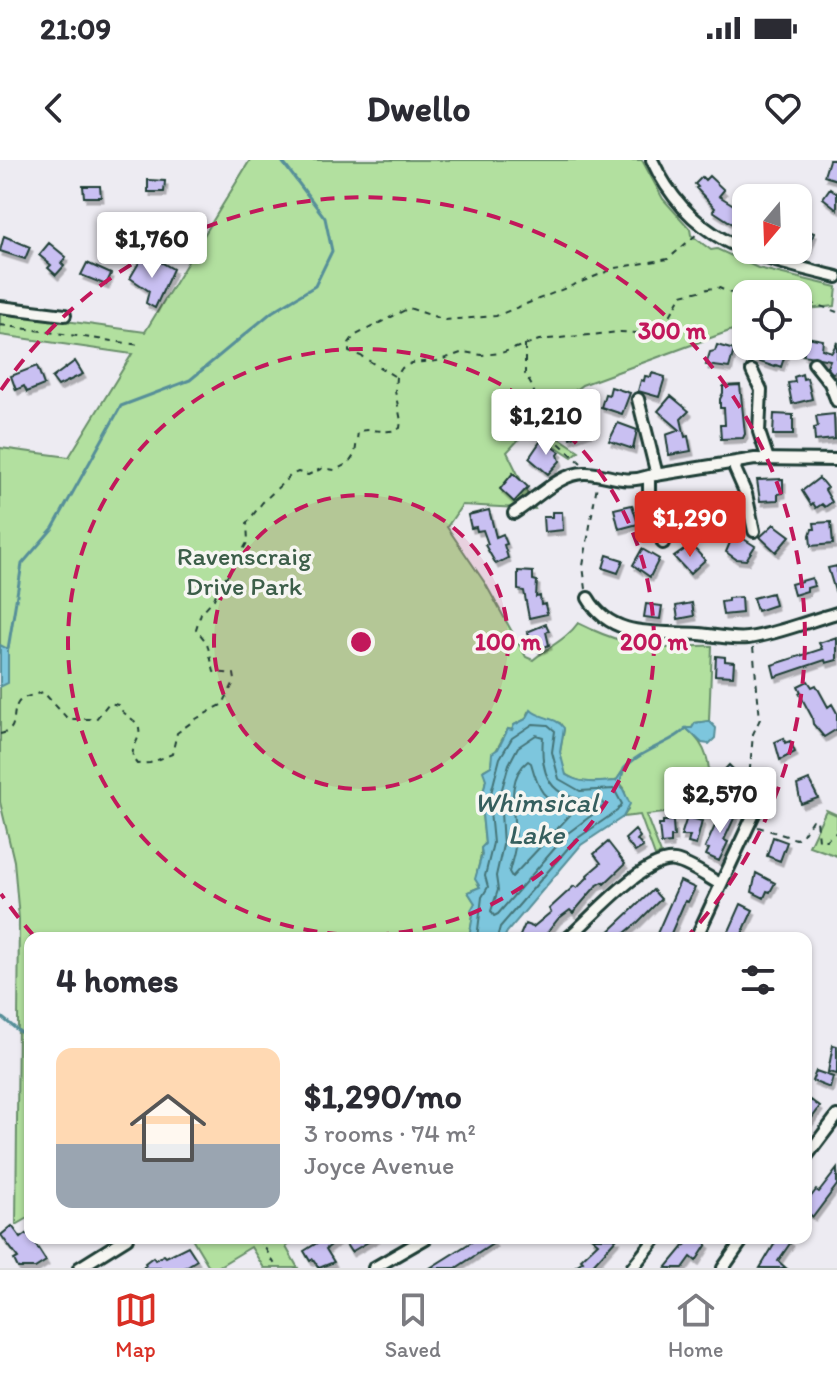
<!DOCTYPE html>
<html lang="en">
<head>
<meta charset="utf-8">
<style>
	:root { --surface:#fff; --page:#f7f7f7; --text:#2b2b33; --muted:#7c7c81; --line:#e1e1e2; --accent:#d93025 }
	body { margin:0; font-family:Itim,sans-serif; background:var(--page); color:var(--text); height:100vh; display:flex; flex-direction:column; font-size:30px; white-space:nowrap }
	* { box-sizing:border-box; margin:0 }
	p { font-size:26px; color:var(--muted) }
	.icon { flex:none; width:44px; height:44px; fill:none; stroke:currentColor; stroke-width:2; stroke-linecap:round; stroke-linejoin:round }
	.map { position:relative; flex:1; overflow:hidden }
	.side { position:absolute; left:24px; top:772px; width:788px; height:312px; display:flex; flex-direction:column; background:var(--surface); border-radius:16px; box-shadow:0 2px 6px #0004 }
	.side>* { flex:none }
	.needle { width:52px; rotate:199deg }
	.tools { position:absolute; left:732px; top:24px; display:grid; gap:16px }
	.tools a { display:grid; place-items:center; width:80px; height:80px; border-radius:16px; background:var(--surface); box-shadow:0 2px 6px #0004; font-size:40px }
	.price { position:absolute; translate:-50% -68px; padding:0 18px; border-radius:8px; background:#fff; color:#222; font-size:26px; line-height:52px; filter:drop-shadow(0 2px 4px #0008) }
	.price::after { content:''; position:absolute; left:50%; top:48px; width:24px; height:18px; margin-left:-12px; background:inherit; clip-path:polygon(0 0,100% 0,50% 100%) }
	.price.selected { background:var(--accent); color:#fff }
	ul { padding:0; list-style:none }
	li { display:flex; align-items:center; gap:24px; height:200px; padding:0 32px }
	li+li { border-top:2px solid var(--line) }
	li span { display:grid; place-items:center; flex:none; width:224px; height:160px; border-radius:16px; color:#555 }
	li>.icon { margin-inline-start:auto }
	span .icon { width:96px; height:96px; fill:#fffc; stroke-width:1 }
	li b { font-size:34px }
	h2 { display:flex; justify-content:space-between; align-items:center; height:96px; padding:0 32px; font-size:34px }
	.status { display:flex; justify-content:space-between; align-items:center; height:56px; padding:0 40px; background:var(--surface); direction:ltr }
	.status svg { height:22px; fill:currentColor }
	header { display:flex; justify-content:space-between; align-items:center; height:104px; padding:0 32px; background:var(--surface); font-size:36px; font-weight:700 }
	.tab-bar { display:flex; justify-content:space-around; align-items:center; height:112px; border-top:2px solid var(--line); background:var(--surface); font-size:22px; color:var(--muted) }
	.tab-bar a { display:grid; justify-items:center; gap:4px }
	.tab-bar .selected { color:var(--accent) }
	.map>svg:first-child { display:block }
	.green { fill:#b2e09f; stroke:#688e6a; stroke-width:2 }
	.water { fill:#7dc6dd; stroke:#578f99; stroke-width:2 }
	.lines { fill:none; stroke-linecap:round; stroke-linejoin:round }
	.shore { stroke:#457478; stroke-width:2 }
	.stream { stroke:#578f99; stroke-width:3 }
	.building { fill:#c9c0f2; stroke:#1f3d34; stroke-width:2; filter:url(#shadow) }
	.minor-casing { stroke:#1f3d34; stroke-width:16 }
	.path { stroke:#1f3d34; stroke-width:2; stroke-dasharray:6 6; stroke-linecap:butt }
	.minor { stroke:#f6f6f2; stroke-width:10 }
	.ring { fill:none; stroke:#c2185b; stroke-width:4; stroke-dasharray:14 10 }
	.labels { text-anchor:middle; dominant-baseline:central; stroke-width:7; stroke-linejoin:round; paint-order:stroke }
	.park-label { font-size:26px; fill:#3c5e49; stroke:#f6f6f2 }
	.water-label { font-size:28px; font-style:italic; fill:#365f5e; stroke:#f6f6f2 }
	.centre { fill:#c2185b; stroke:#f6f6f2; stroke-width:4 }
	.ring-label { font-size:24px; text-anchor:middle; font-weight:bold; fill:#c2185b; stroke:#f6f6f2; stroke-width:7; stroke-linejoin:round; paint-order:stroke }
</style>
</head>
<body>
<div class="status"><b>21:09</b><svg viewBox="0 0 49 12"><path d="M0 12V9h3v3zM5 12V6h3v6zM10 12V3h3v9zM15 12V0h3v12zM26 1h20v11H26zM47 4h2v5h-2z"/></svg></div>
<header><svg class="icon" aria-label="back" viewBox="0 0 24 24"><path d="M15 5l-7 7 7 7"/></svg>Dwello<svg class="icon" aria-label="heart" viewBox="0 0 24 24"><path d="M12 20l-8-8c-3-5 5-10 8-4 3-6 11-1 8 4z"/></svg></header>
<div class="map">
<svg width="837" height="1108" viewBox="0 0 837 1108">
	<defs>
		<filter id="shadow"><feDropShadow dx="2.5" dy="4.5" stdDeviation="0" flood-color="#0004"/></filter>
	</defs>
	<rect width="100%" height="100%" fill="#edebf2"/>
	<filter id="ink" filterUnits="userSpaceOnUse"><feTurbulence type="fractalNoise" baseFrequency=".0125" numOctaves="2"/><feDisplacementMap in="SourceGraphic" scale="16" xChannelSelector="R" yChannelSelector="G"/><feConvolveMatrix kernelMatrix="1 2 1 2 8 2 1 2 1" color-interpolation-filters="sRGB"/></filter>
	<g filter="url(#ink)">
		<path class="green" d="M250 0H642L663 39 690 69 691 75 711 90 717 89 758 108 837 127 835 146 798 150V134H746V165L582 225 545 254 558 277 579 291 572 297 552 284 537 260 507 292 535 349 462 345 447 367 485 423 526 497 533 500C548 487 567 479 578 463 606 477 636 488 668 488 683 488 697 485 712 486L709 561 695 563 692 568 687 569C714 591 709 615 711 648L646 655 661 694 655 696 640 655 623 657 628 650 624 628 620 623 624 609 616 621C596 622 581 626 564 613L560 592 564 570 560 563 529 552 526 559 514 565 512 570 508 569 492 598 491 606 484 610 486 619 481 644 485 684 481 688C483 702 471 716 480 727L468 732 475 743 469 778H30V1057L16 1065 19 759 14 701 0 642V288L69 297 132 194 0 175V152L145 172Z
			M826 650 837 655V696L809 686Z
			M192 1078H299L286 1087 298 1108H264L251 1087 216 1108H210Z"/>
		<path class="water" d="M0 485 8 489V523L0 527Z
			M531 550C540 559 555 556 564 568L560 592 566 615C583 625 597 622 616 621L624 609 620 623 630 644 623 657 581 685 507 772 504 778H469L473 755 471 750 475 743 468 732 480 727 475 719 482 695 481 688 485 684 481 644 486 619 483 611 491 606 492 593 498 589 508 569 512 570 514 565 526 559Z
			M709 561 716 568 715 578 709 584 702 583 686 568H692L695 563Z"/>
		<g class="lines">
			<path class="shore" d="M536 575 543 577C539 623 555 641 602 641L604 646 568 673 498 754 494 756 491 751 498 730 496 716 503 685 500 636 509 604 518 587Z
				M528 601 531 603C539 632 542 638 570 650L571 654 512 717 509 712C511 704 514 695 515 687 517 660 503 620 528 601Z
				M477 778 482 737 488 727 485 716 493 683 489 641 500 598 512 578 533 564 548 565 555 571 552 592 559 619 580 631 614 629 622 644 617 651 575 680 500 767 497 778"/>
			<path class="stream" d="M8 489 22 404 53 368 121 246 190 220 272 152 315 126 332 91 325 58 281 0
				M624 609C639 590 677 581 686 568
				M0 856 30 880"/>
		</g>
		<path class="building" d="M829 0H837V20L824 16Z
			M709 16 724 30 719 36 742 50 733 64 713 51 715 48 696 28 698 27 695 24 702 17 705 20Z
			M148 20 165 21 164 32H148Z
			M83 26H100L101 37H84Z
			M830 28 837 33V49L823 38Z
			M798 68 814 73 808 90 798 86Z
			M4 76 30 87 25 99 0 91Z
			M49 83 66 97 61 103 64 106 56 115 48 108 51 105 39 95Z
			M143 100 156 108 159 101 173 109 155 148 146 143 149 131 130 118 140 101Z
			M87 103 111 114 106 125 81 115Z
			M801 176 823 180 822 189 832 192 837 182V212L832 213 827 207 830 200 803 195 804 192 799 191Z
			M717 185 734 190 729 208 706 205 710 192 715 191Z
			M766 186 787 189 781 207 776 205 775 207 754 200 758 189 764 191Z
			M75 201 83 214 58 226 52 218Z
			M37 206 44 225 27 232 24 226 16 230 11 216Z
			M652 213 665 217 659 237 638 231 641 220 644 221 645 216 651 217Z
			M802 214 803 219 807 218 812 239 792 244 788 223 795 222 794 217Z
			M740 225 745 274 743 278 721 279 720 265H725L724 248H720V239L723 233V226Z
			M611 227 630 233 622 254 601 247 605 234 609 235Z
			M671 236 689 251 681 259 685 277 688 276 691 291 669 295 666 275 680 270 658 251Z
			M580 250 581 254 587 252 592 270 570 278 564 255Z
			M774 254 793 255V275H773Z
			M834 254 835 279 815 281 814 268 818 267 816 256Z
			M618 263 637 270 633 289 609 281Z
			M542 279 560 292 558 295 560 301 548 314 529 298Z
			M513 313 528 327 514 342 500 329Z
			M819 318 827 328 825 330 832 342 825 347 822 344 816 348 813 343 811 345 802 331Z
			M783 319V333L778 334V340L760 341 757 320Z
			M724 334 729 359 717 362 711 337Z
			M686 338 690 357 671 361 669 350 673 349 672 340Z
			M632 345 638 364 619 369 614 349Z
			M489 350 496 377 503 374 507 384 504 385 508 398 496 404 485 385 488 384 483 370 477 371 476 367 471 368 468 355Z
			M552 352H562L563 370 544 372 543 357H552Z
			M831 362 833 384 811 386 810 375 812 369H815L814 363Z
			M774 364 790 376 776 392 760 377Z
			M734 373 755 386 746 400 736 399 726 392Z
			M691 385 705 400 690 414 674 397Z
			M642 389 659 399 650 417 633 405Z
			M607 395 623 400 618 413 603 408Z
			M837 406V430L835 431 828 408Z
			M518 411 533 412V420L537 421 536 437 540 436 541 445 545 444 547 454 529 458 524 431 518 430Z
			M812 418 814 426 807 428V431L794 435 791 424Z
			M772 433 775 445 757 451 753 438Z
			M741 437 742 453 723 455 721 442 728 441V438Z
			M692 443 694 456 678 459 676 446Z
			M646 444 662 446 660 459 644 457Z
			M546 464 549 471 546 472 549 485 538 490 527 472Z
			M837 477V500L826 503 825 500 775 517 772 505 822 489 819 483Z
			M716 496 725 497V501L734 502 733 516 715 515Z
			M808 521 812 527 816 525 828 547 832 544 837 553V569L824 577 813 564 812 557 799 533 801 532 798 526Z
			M784 578 785 583 790 581 795 592 780 600 775 582Z
			M729 605 741 617 725 632 714 621Z
			M809 620 818 638 801 644 797 625Z
			M723 648 736 654 724 680 728 682 719 701 706 695 709 689 705 688Z
			M687 657 702 661 696 685 688 683 690 676H681Z
			M663 661H673L674 677H671V683L661 684 659 665H663Z
			M635 670 640 677 637 680 643 687 635 692 625 679Z
			M773 677 787 682 780 701 767 696Z
			M608 682 625 704 604 724 603 722 596 726 573 753 570 750 558 759 543 778H519L525 764 533 767 551 752 549 749 574 726 577 728 588 717 587 715 601 703 594 694Z
			M756 713 775 723 770 732 767 731 764 738 752 732Z
			M680 721 695 728 688 742 685 741 669 778H655Z
			M653 730 661 739 638 762 619 778H602Z
			M741 744 753 750 740 778H726Z
			M833 885 837 886V914L828 912Z
			M816 911 833 917 830 928 812 921Z
			M811 940 820 947 806 966V947Z
			M837 1009V1025L813 1057 806 1051V1043L816 1030 819 1032Z
			M12 1066 21 1078 28 1073 46 1101 35 1108H18L14 1100 18 1098 1 1075Z
			M325 1078H340L326 1089 334 1102 319 1108 313 1099 310 1101 304 1091Z
			M342 1078H375L351 1092Z
			M478 1078H490L494 1083 456 1108H430Z
			M592 1078H617L590 1108H573L583 1101 581 1099 598 1083Z
			M677 1078H698L707 1084 696 1101 691 1097 683 1108H666L686 1084Z
			M778 1078H786L791 1082 778 1101 786 1108H760Z
			M188 1086 197 1100 184 1108H142L146 1105 145 1103 153 1097 155 1100 164 1095 166 1097Z"/>
		<g class="lines">
			<g class="minor-casing">
				<path id="minor" d="M652 0C691 84 756 97 837 117
					M0 147 65 155
					M814 203 830 223 837 241
					M752 211 761 230 759 272 768 299
					M638 239 657 315
					M737 302 735 309 746 334 754 371
					M649 316V339L663 383
					M514 353C535 340 560 312 586 313 610 314 623 325 649 316L755 299 837 300
					M588 438C612 480 659 471 699 474 714 475 732 480 748 478 777 474 808 461 837 453
					M568 778C590 760 645 695 675 701 690 704 707 717 720 724
					M696 778 759 643
					M806 997 837 956
					M79 1108 127 1078
					M374 1108 426 1078
					M632 1108 656 1078
					M723 1108 744 1078"/>
			</g>
			<path class="path" d="M798 138 837 152
				M0 165 140 185
				M525 185V214L533 228 539 254 550 275 581 303
				M394 216 361 196 349 192V183L354 176 409 148 445 160 496 156 616 108 668 99 697 74
				M586 429 583 406 597 325
				M753 487 760 559 753 574 750 608 757 634
				M0 574C20 570 10 556 18 543 23 536 35 535 43 532L68 559H96L109 543 118 545C122 555 138 560 139 568 142 581 125 590 137 604L150 603 172 594 177 573 196 559 223 544 235 520 234 514 214 512 207 483 196 469 201 453 214 439 221 422 229 414 248 381 247 363 262 343 291 315 298 312 308 315 323 308 335 310 349 303 355 294 358 272C372 266 387 276 400 268L401 261 395 231 396 217 402 208 412 203 437 201 464 192 482 195 501 193 539 180 620 172 655 174 663 168 682 135 717 127 746 140
				M758 667 796 679 802 676 812 660H817L819 680H826L837 672
				M259 1078 277 1108"/>
			<use href="#minor" class="minor"/>
		</g>
	</g>
	<circle cx="361" cy="482" r="147" fill="#c2185b" fill-opacity=".12"/>
	<g class="ring">
		<circle cx="361" cy="482" r="147"/>
		<circle cx="361" cy="482" r="293"/>
		<path d="M34 776A440 440 0 0 1 1 734M1 230A440 440 0 1 1 688 776"/>
	</g>
	<g class="labels">
		<g class="park-label">
			<text x="244" y="396">Ravenscraig<tspan x="244" dy="30">Drive Park</tspan></text>
		</g>
		<g class="water-label">
			<text x="536" y="642">Whimsical<tspan x="536" dy="32">Lake</tspan></text>
		</g>
	</g>
	<circle cx="361" cy="482" r="12" class="centre"/>
	<g class="ring-label">
		<text x="672" y="179">300 m</text>
		<text x="508" y="490">100 m</text>
		<text x="654" y="490">200 m</text>
	</g>
</svg>
<div class="tools">
<a><svg class="needle" viewBox="-14 -14 28 28"><path d="M0-13l5 13h-10z" fill="#e53935"/><path d="M0 13l5-13h-10z" fill="#7c7c81"/></svg></a>
<a><svg class="icon" aria-label="locate" viewBox="0 0 24 24"><circle cx="12" cy="12" r="6"/><path d="M12 2v4M12 18v4M2 12h4M18 12h4"/></svg></a>
</div>
<b class="price" style="left:152px;top:120px">$1,760</b>
<b class="price" style="left:546px;top:297px">$1,210</b>
<b class="price selected" style="left:690px;top:399px">$1,290</b>
<b class="price" style="left:720px;top:675px">$2,570</b>
<section class="side">
<h2>4 homes<svg class="icon" aria-label="filters" viewBox="0 0 24 24"><path d="M4 7h16M4 17h16"/><circle cx="9" cy="7" r="2"/><circle cx="15" cy="17" r="2"/></svg></h2>
<ul>
<li><span style="background:linear-gradient(#ffd9b3 60%,#9aa5b1 0)"><svg class="icon" aria-label="home" viewBox="0 0 24 24"><path d="M3 11l9-7 9 7M6 9v11h12V9"/></svg></span><div><b>$1,290/mo</b><p>3 rooms · 74 m²</p><p>Joyce Avenue</p></div></li>
</ul>
</section>
</div>
<nav class="tab-bar">
<a class="selected"><svg class="icon" aria-label="map" viewBox="0 0 24 24"><path d="M3 6l6-2 6 2 6-2v14l-6 2-6-2-6 2zM9 4v14M15 6v14"/></svg>Map</a>
<a><svg class="icon" aria-label="saved" viewBox="0 0 24 24"><path d="M7 4h10v16l-5-4-5 4z"/></svg>Saved</a>
<a><svg class="icon" aria-label="home" viewBox="0 0 24 24"><path d="M3 11l9-7 9 7M6 9v11h12V9"/></svg>Home</a>
</nav>
</body>
</html>
